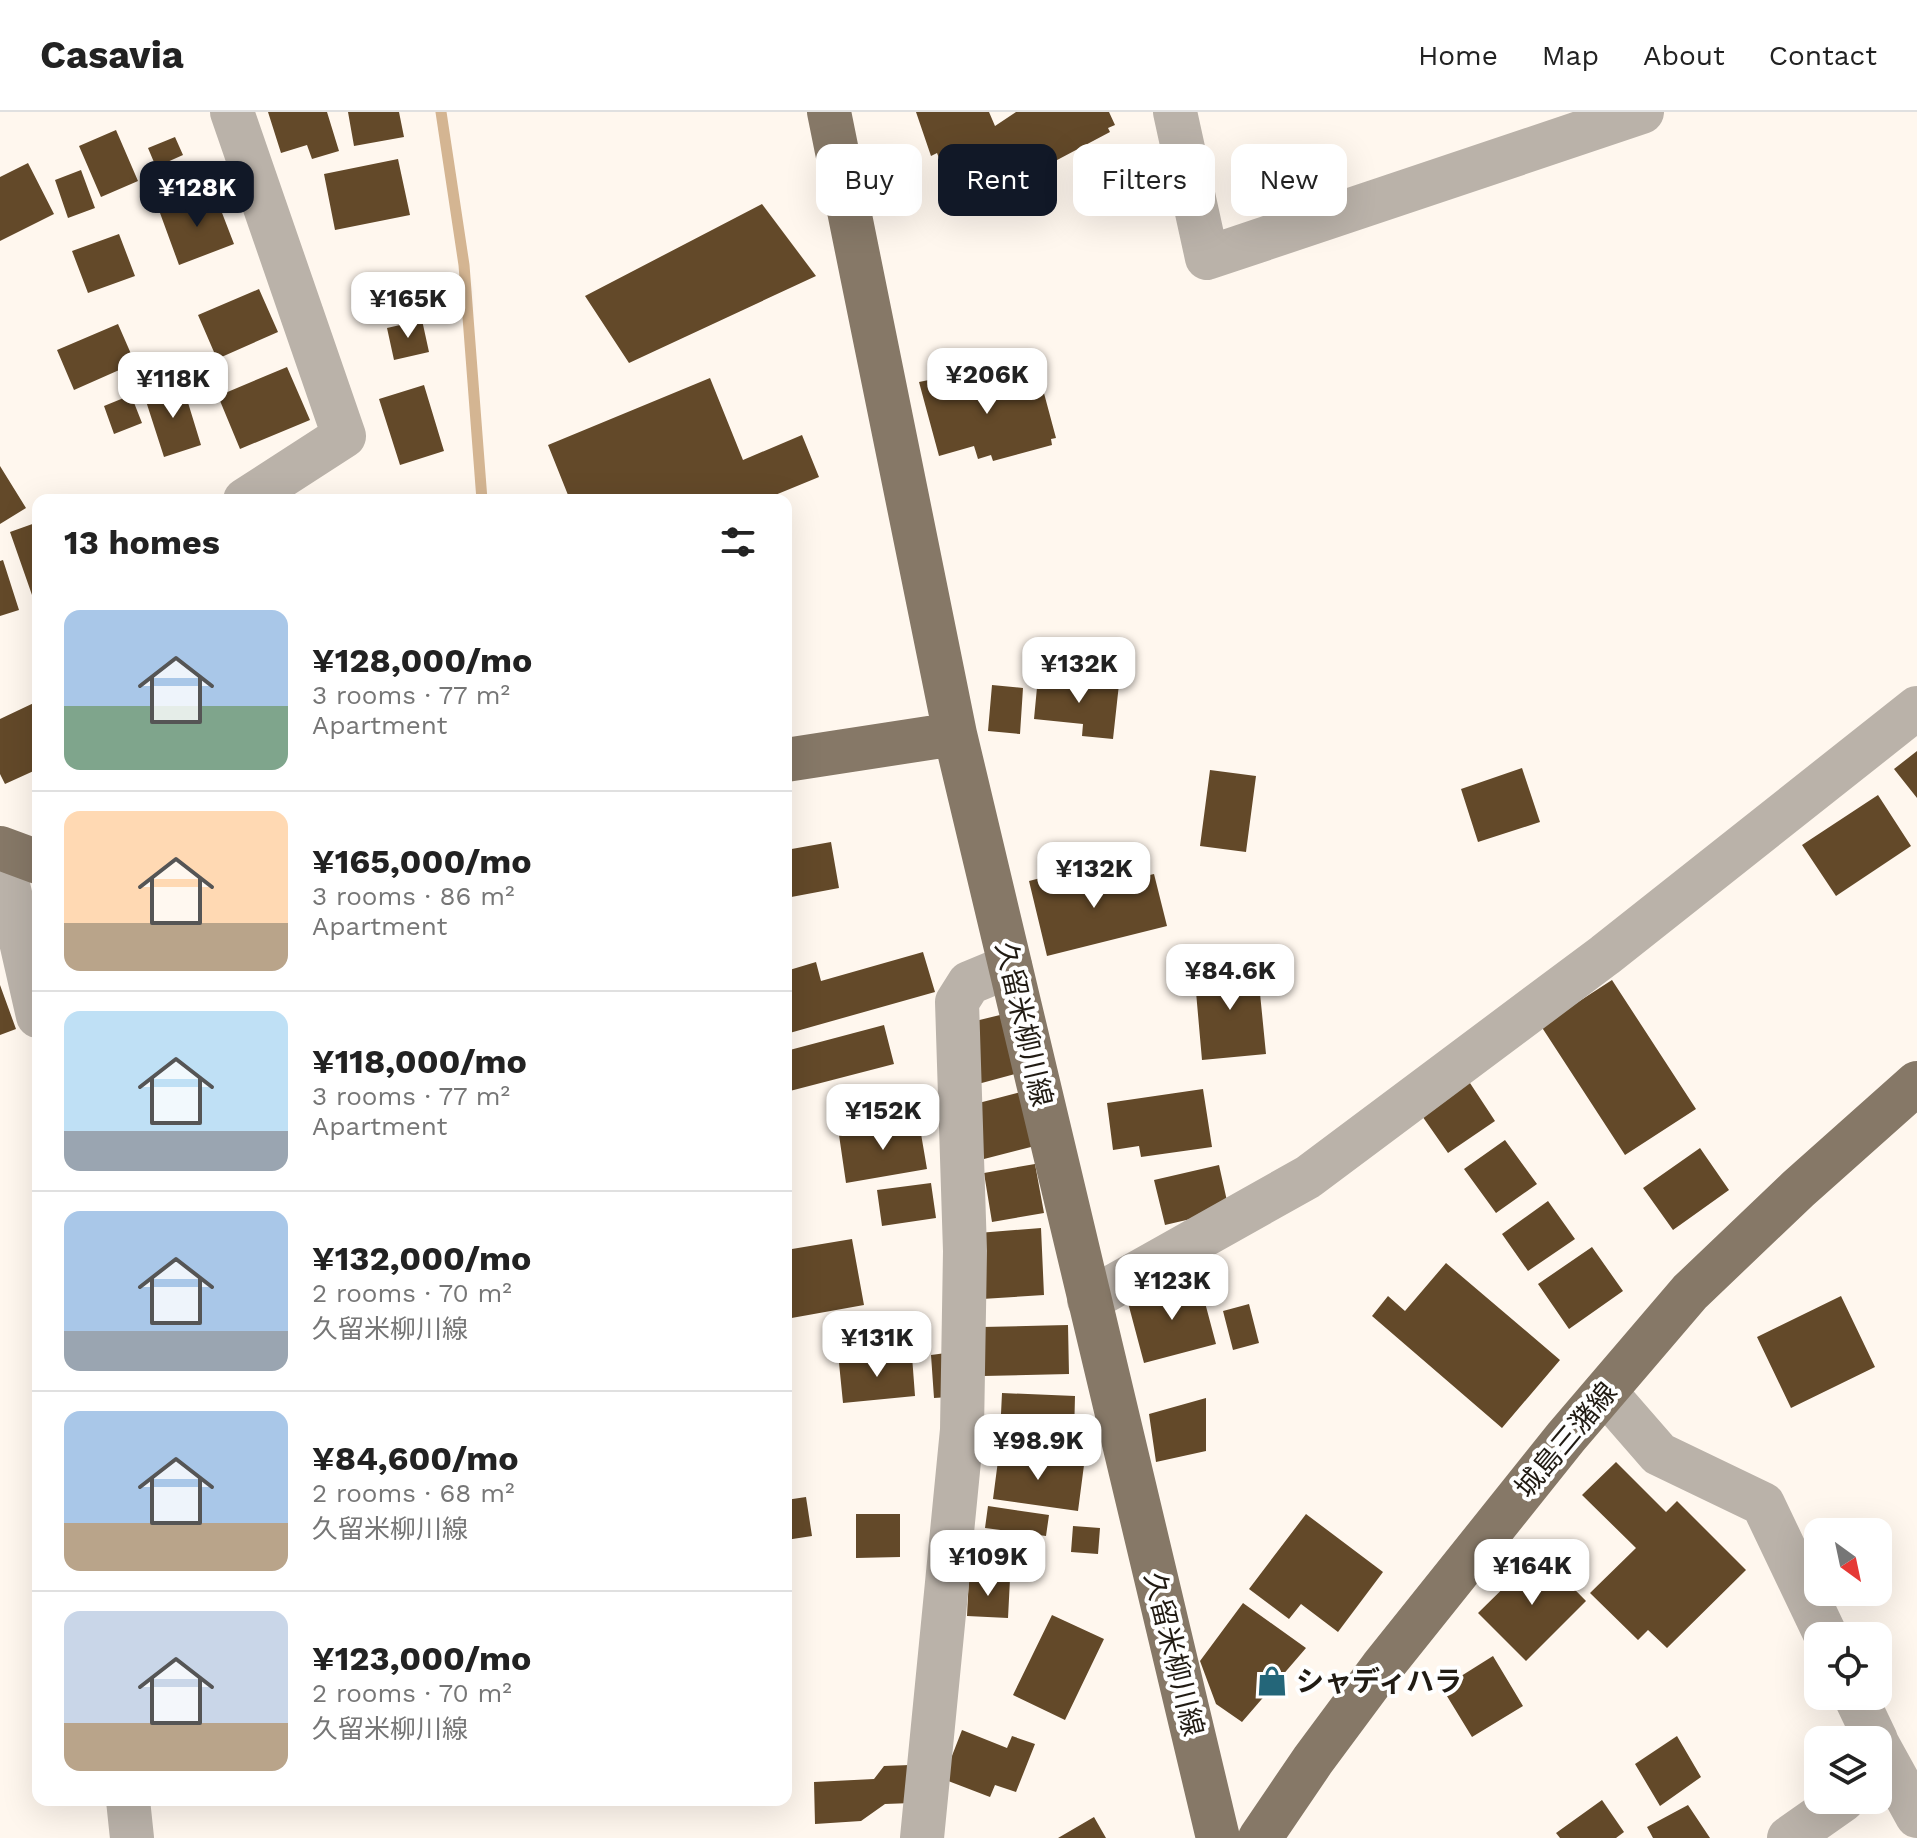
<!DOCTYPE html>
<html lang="en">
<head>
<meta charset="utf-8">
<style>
	:root { --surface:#fff; --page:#f6f6f6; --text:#222; --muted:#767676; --line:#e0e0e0; --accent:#111827 }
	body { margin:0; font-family:"Work Sans","Noto Sans JP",sans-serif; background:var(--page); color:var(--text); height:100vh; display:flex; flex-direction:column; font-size:30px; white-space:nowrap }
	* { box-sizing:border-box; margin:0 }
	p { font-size:26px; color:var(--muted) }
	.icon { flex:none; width:44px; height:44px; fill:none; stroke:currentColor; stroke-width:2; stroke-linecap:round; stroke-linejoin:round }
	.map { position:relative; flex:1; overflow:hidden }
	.drawer { position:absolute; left:32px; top:382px; width:760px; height:1312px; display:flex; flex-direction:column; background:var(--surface); border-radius:16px; box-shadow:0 8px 32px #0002 }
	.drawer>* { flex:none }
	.banner { position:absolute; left:816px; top:32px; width:760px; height:72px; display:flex; gap:16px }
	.needle { width:52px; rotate:147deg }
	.buttons { position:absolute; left:1804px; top:1406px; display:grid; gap:16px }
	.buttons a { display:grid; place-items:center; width:88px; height:88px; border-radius:16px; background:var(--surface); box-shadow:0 8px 32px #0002; font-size:40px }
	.price { position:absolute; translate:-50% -68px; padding:0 18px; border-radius:16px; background:#fff; color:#222; font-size:26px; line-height:52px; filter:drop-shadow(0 2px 4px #0008) }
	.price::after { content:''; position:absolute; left:50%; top:48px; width:24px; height:18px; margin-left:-12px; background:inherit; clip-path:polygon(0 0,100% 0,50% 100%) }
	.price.active { background:var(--accent); color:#fff }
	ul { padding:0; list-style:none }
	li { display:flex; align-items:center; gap:24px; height:200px; padding:0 32px }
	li+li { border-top:2px solid var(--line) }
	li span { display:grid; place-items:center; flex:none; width:224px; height:160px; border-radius:16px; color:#555 }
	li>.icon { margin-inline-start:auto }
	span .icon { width:96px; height:96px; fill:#fffc; stroke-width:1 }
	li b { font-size:34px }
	h2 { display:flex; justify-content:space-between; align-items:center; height:96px; padding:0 32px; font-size:34px }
	.chip { padding:0 28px; border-radius:16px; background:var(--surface); box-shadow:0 8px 32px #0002; font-size:28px; line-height:72px }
	.chip.active { background:var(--accent); color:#fff }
	header { display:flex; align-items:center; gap:48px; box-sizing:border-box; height:112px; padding:0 40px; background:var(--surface); border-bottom:2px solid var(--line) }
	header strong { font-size:38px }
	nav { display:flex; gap:44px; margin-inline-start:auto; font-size:28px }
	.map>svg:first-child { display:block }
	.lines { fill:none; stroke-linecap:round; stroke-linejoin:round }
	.stream { stroke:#d4b592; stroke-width:11 }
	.building { fill:#634929 }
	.minor { stroke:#bab2a9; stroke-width:44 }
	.major { stroke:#867867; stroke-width:44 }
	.labels { text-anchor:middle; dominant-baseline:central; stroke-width:8; stroke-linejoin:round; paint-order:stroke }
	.street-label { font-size:28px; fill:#211b13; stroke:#fff }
	.poi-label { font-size:28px; font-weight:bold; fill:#211b13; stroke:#fff; text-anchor:start }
</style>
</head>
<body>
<header>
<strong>Casavia</strong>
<nav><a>Home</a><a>Map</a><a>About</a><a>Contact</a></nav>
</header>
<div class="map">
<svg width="1917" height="1726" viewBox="0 0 1917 1726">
	<rect width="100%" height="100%" fill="#fff7ee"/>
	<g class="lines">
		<path class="stream" d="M441 0 464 153 482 388"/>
	</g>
	<path class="building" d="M268 0H327L339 39 312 47 307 33 281 41Z
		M348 0H399L404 25 354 34Z
		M916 0H989L995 14 1016 0H1109L1115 13 1108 16 1110 20 1025 65 1022 59 1014 64 998 32 942 54 937 41 931 44Z
		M116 18 138 69 101 85 79 34Z
		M175 25 183 43 156 55 148 36Z
		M998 44 1007 61 956 89 946 71Z
		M398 47 410 103 335 118 324 62Z
		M28 51 54 102 0 129V65Z
		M81 58 95 96 68 106 55 68Z
		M214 80 234 132 179 153 160 101Z
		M762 92 816 164 629 251 585 184Z
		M119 122 135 164 88 181 72 139Z
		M259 177 278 220 217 247 198 203Z
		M422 208 429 240 394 248 387 216Z
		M118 212 135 251 74 278 57 238Z
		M287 255 310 308 240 337 218 284Z
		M968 260 971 271 1002 262 1006 279 1041 270 1056 326 1051 327 1052 333 993 349 991 343 978 347 974 334 939 344 919 270Z
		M710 266 743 348 802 323 819 365 763 388H570L548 333Z
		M182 271 201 333 164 345 144 283Z
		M424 273 444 339 400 353 379 287Z
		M131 283 142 311 114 322 104 294Z
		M0 354 26 396 0 412Z
		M38 410V481L32 483 10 420Z
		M3 448 19 498 0 504V449Z
		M1038 565 1119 572 1113 627 1082 624 1083 612 1034 607Z
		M992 573 1023 576 1020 622 988 619Z
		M38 589V657L5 672 0 662V607Z
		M1917 639V686L1894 657Z
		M1522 656 1540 710 1478 730 1461 677Z
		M1210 658 1256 664 1246 740 1200 734Z
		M1878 683 1911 734 1836 784 1802 733Z
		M831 730 839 776 786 786V738Z
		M1079 756 1085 778 1154 762 1167 814 1047 844 1029 769Z
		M923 840 935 880 786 922V859L816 850 821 869Z
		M1257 851 1266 942 1202 948 1194 857Z
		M1612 868 1696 997 1625 1043 1541 914Z
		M0 873 16 917 0 923Z
		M1000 903 1015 962 978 972 963 912Z
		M884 913 894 952 786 980V939Z
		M1468 968 1495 1009 1448 1041 1420 1001Z
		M1203 977 1212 1035 1141 1045 1139 1034 1113 1038 1107 991Z
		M1025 979 1039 1033 984 1047 971 993Z
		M919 1010 927 1057 846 1071 839 1023Z
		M1505 1028 1537 1072 1496 1101 1464 1057Z
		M1700 1036 1729 1078 1673 1118 1643 1076Z
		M1035 1052 1044 1101 992 1110 984 1061Z
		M1219 1053 1229 1098 1165 1113 1154 1068Z
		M931 1071 936 1106 882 1114 877 1078Z
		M1548 1089 1575 1127 1528 1159 1502 1122Z
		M1041 1116 1044 1183 982 1187 978 1121Z
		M852 1127 864 1193 786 1207V1138Z
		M1592 1135 1623 1179 1569 1217 1538 1172Z
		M1446 1151 1560 1248 1502 1316 1372 1204 1388 1184 1405 1199Z
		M1199 1168 1216 1232 1144 1251 1127 1187Z
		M1841 1184 1875 1255 1791 1296 1757 1225Z
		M1249 1192 1259 1231 1233 1238 1223 1199Z
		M1068 1213 1069 1262 983 1264 982 1215Z
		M946 1241 949 1285 934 1286 931 1243Z
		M912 1244 915 1284 843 1291 839 1251Z
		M1002 1281 1075 1284 1074 1324 1000 1322Z
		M1206 1286V1339L1156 1350 1149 1302Z
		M999 1341 1084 1353 1078 1399 993 1387Z
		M1616 1350 1666 1400 1677 1389 1746 1458 1667 1536 1648 1518 1638 1528 1590 1481 1636 1436 1582 1383Z
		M806 1385 812 1424 786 1428V1388Z
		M988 1394 1049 1403 1046 1424 985 1416Z
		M856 1402H900V1445L856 1446Z
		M1306 1402 1383 1460 1338 1520 1301 1492 1289 1507 1249 1477Z
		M1073 1414 1100 1416 1098 1442 1071 1440Z
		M982 1427 1014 1430 1012 1456 980 1453Z
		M1539 1441 1586 1489 1526 1549 1478 1501Z
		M969 1465 1010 1467 1008 1506 967 1504Z
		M1243 1491 1306 1536 1242 1610 1216 1592 1200 1549Z
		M1052 1503 1104 1527 1065 1608 1013 1583Z
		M1493 1544 1523 1594 1472 1625 1442 1576Z
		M962 1618 1007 1636 1012 1624 1035 1632 1016 1680 995 1673 990 1685 943 1667Z
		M1677 1624 1701 1665 1660 1694 1635 1652Z
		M910 1653 912 1691 885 1692 861 1709 815 1712 814 1670 874 1667 884 1654Z
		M1602 1688 1624 1720 1616 1726H1560L1556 1721Z
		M1688 1693 1710 1726H1653L1647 1715Z
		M1094 1705 1106 1726H1058Z"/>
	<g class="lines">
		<path class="minor" d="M232 0 344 324 245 388
			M1175 0 1207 146 1642 0
			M0 738 38 904
			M1089 1188 1308 1065 1605 843 1917 596
			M1605 1280 1659 1342 1763 1392 1826 1524
			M1855 1584 1876 1628
			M1878 1633 1917 1704
			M128 1688 132 1726
			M922 1726 962 1318 965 1139 957 890 969 871 1010 854
			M1789 1726 1843 1688"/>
		<path class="major" d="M829 0 955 622 1218 1726
			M786 648 955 622
			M0 736 38 750
			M1260 1726 1313 1648 1382 1555 1566 1325 1690 1180 1798 1077 1917 971"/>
	</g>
	<defs>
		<g id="shop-bare" transform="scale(2.4)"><path d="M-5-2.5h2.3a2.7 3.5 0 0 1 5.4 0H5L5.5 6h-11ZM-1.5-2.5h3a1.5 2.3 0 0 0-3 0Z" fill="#246679" stroke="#fff" stroke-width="2.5" paint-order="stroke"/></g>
	</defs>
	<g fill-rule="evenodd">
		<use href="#shop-bare" x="1272" y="1569"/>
	</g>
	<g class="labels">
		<g class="street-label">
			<text transform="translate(1024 912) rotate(77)">久留米柳川線</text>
			<text transform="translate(1566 1328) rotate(-50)">城島三潴線</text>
			<text transform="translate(1174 1542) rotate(76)">久留米柳川線</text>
		</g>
		<g class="poi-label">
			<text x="1296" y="1569">シャディハラ</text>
		</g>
	</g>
</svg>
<div class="buttons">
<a><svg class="needle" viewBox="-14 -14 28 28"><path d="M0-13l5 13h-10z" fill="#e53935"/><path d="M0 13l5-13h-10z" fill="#767676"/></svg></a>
<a><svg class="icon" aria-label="locate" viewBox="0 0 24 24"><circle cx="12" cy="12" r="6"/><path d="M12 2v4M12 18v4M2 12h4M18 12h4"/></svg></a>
<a><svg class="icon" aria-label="layers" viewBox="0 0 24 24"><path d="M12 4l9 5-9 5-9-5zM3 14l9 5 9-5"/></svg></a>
</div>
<b class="price active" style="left:197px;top:117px">¥128K</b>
<b class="price" style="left:408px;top:228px">¥165K</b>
<b class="price" style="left:987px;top:304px">¥206K</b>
<b class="price" style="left:173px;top:308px">¥118K</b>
<b class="price" style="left:1079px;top:593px">¥132K</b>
<b class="price" style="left:1094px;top:798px">¥132K</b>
<b class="price" style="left:1230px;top:900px">¥84.6K</b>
<b class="price" style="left:883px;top:1040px">¥152K</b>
<b class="price" style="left:1172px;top:1210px">¥123K</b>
<b class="price" style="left:877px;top:1267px">¥131K</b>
<b class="price" style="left:1038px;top:1370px">¥98.9K</b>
<b class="price" style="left:988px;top:1486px">¥109K</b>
<b class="price" style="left:1532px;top:1495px">¥164K</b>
<div class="banner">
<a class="chip">Buy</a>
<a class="chip active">Rent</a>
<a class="chip">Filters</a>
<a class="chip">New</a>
</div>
<section class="drawer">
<h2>13 homes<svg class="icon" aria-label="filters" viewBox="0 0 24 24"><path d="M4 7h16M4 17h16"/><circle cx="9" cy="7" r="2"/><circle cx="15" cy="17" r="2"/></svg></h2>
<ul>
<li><span style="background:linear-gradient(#a9c7e8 60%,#7fa58c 0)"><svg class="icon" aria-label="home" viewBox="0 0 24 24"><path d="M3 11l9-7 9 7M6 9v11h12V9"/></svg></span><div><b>¥128,000/mo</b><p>3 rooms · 77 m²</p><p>Apartment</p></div></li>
<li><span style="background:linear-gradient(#ffd9b3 70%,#b9a48a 0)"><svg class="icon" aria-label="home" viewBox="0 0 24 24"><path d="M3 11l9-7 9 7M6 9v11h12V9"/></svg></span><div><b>¥165,000/mo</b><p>3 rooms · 86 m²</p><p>Apartment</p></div></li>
<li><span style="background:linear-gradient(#bfe0f5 75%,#9aa5b1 0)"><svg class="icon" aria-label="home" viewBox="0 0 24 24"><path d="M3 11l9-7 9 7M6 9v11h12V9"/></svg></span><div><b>¥118,000/mo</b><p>3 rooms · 77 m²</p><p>Apartment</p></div></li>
<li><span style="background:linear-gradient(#a9c7e8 75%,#9aa5b1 0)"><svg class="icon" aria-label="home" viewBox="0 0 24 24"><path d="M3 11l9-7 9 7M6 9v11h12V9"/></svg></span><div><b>¥132,000/mo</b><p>2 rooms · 70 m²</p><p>久留米柳川線</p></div></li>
<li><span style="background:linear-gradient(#a9c7e8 70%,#b9a48a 0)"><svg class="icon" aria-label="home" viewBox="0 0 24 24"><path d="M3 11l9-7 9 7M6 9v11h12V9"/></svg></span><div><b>¥84,600/mo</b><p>2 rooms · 68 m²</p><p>久留米柳川線</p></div></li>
<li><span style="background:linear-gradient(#c9d6e8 70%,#b9a48a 0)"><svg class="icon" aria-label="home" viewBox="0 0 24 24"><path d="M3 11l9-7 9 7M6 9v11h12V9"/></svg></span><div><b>¥123,000/mo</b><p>2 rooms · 70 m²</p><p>久留米柳川線</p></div></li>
</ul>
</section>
</div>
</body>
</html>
